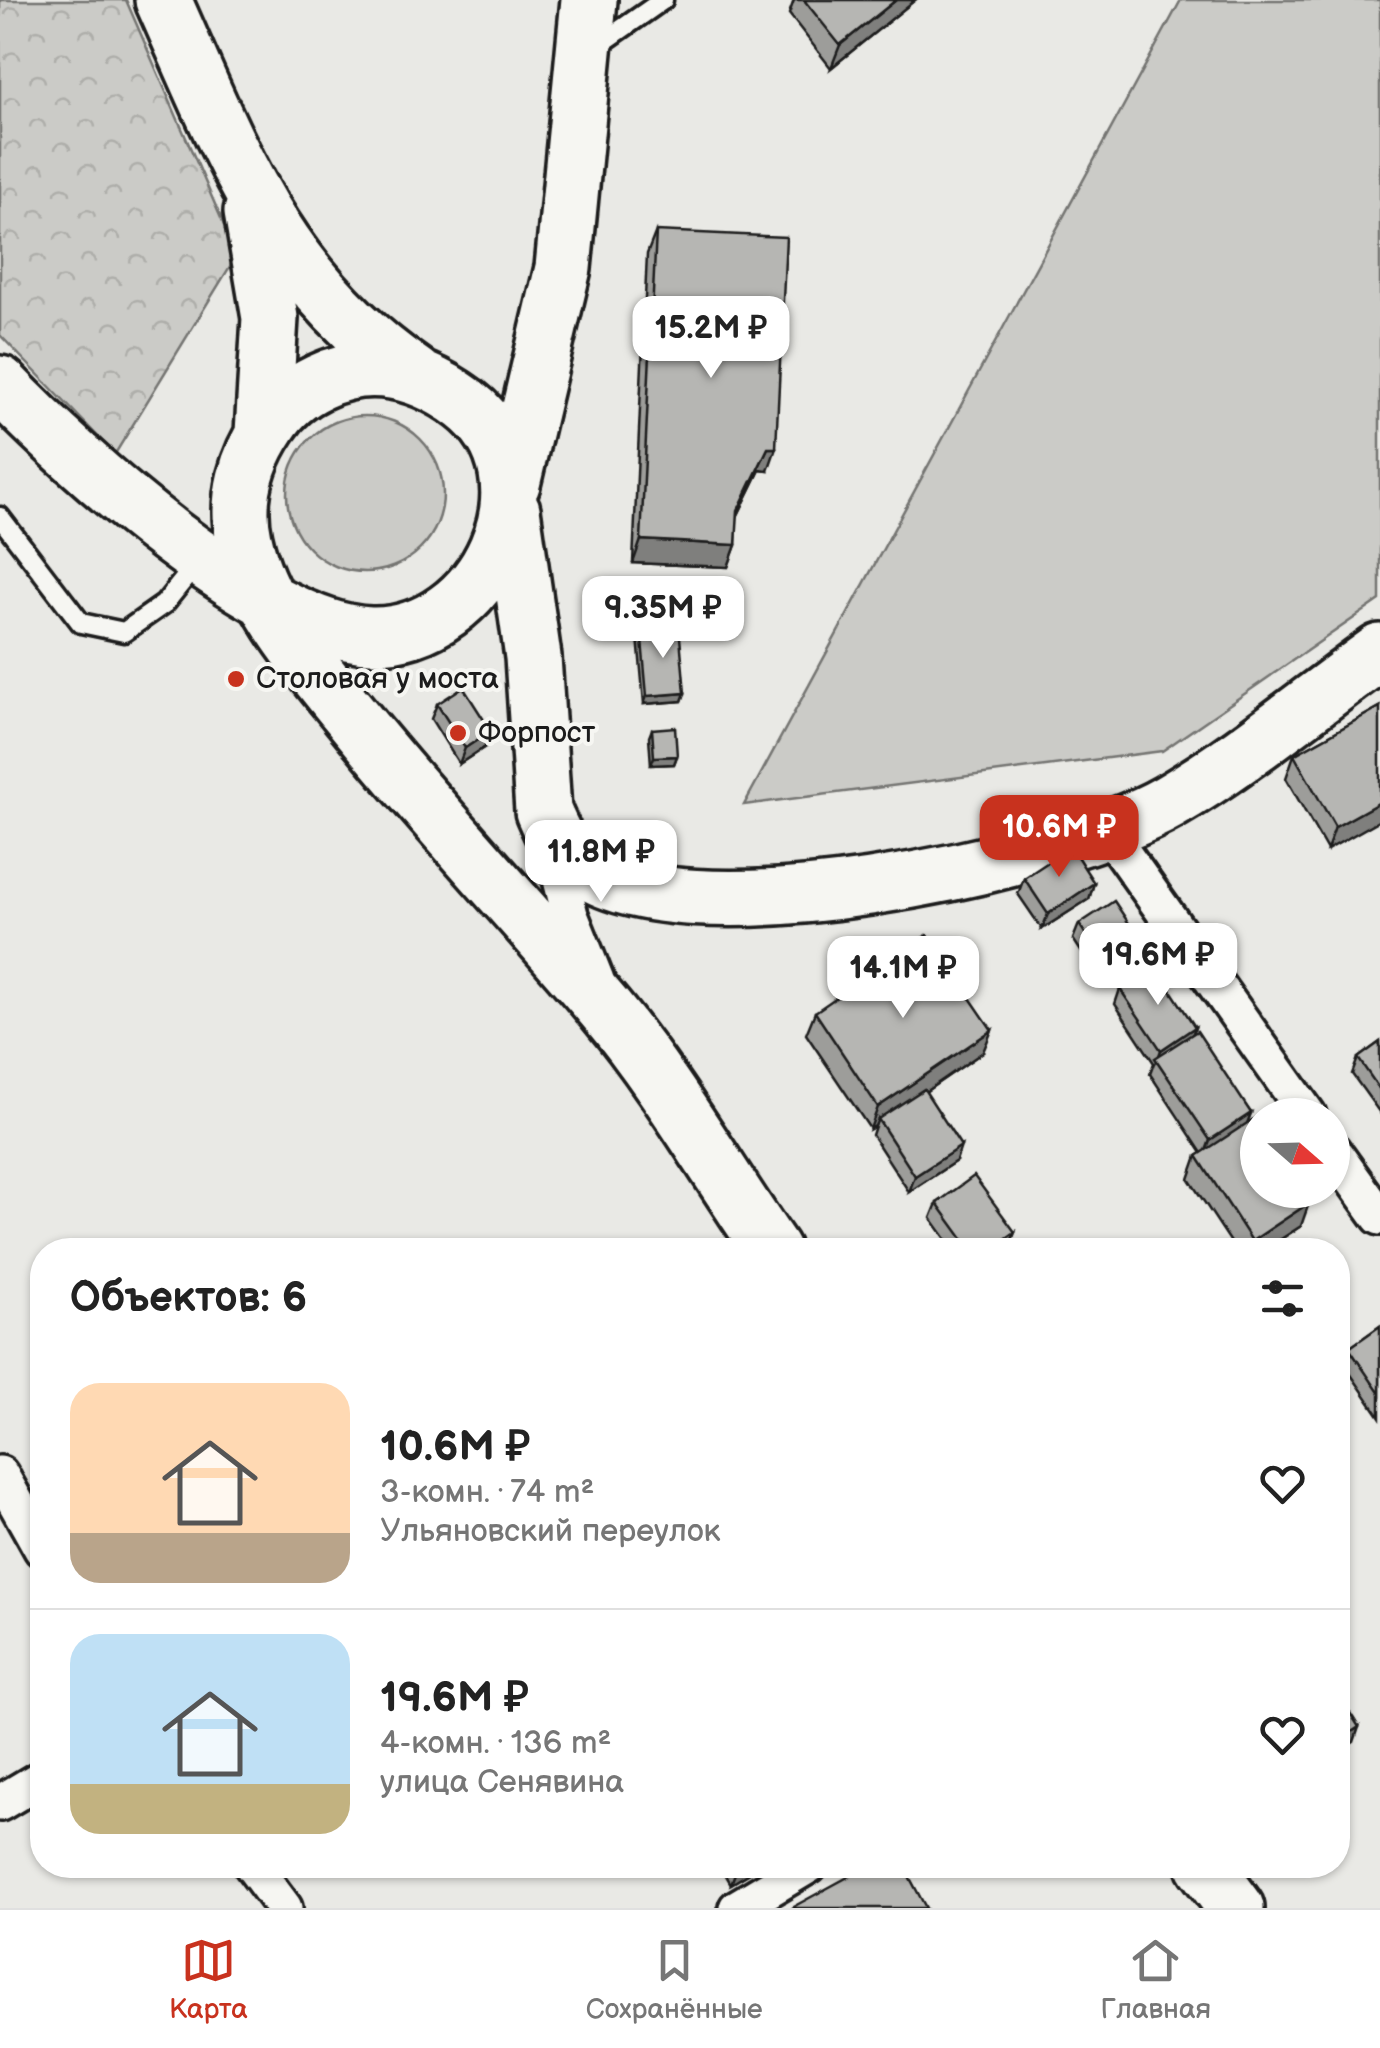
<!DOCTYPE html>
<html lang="ru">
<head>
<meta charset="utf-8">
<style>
	:root { --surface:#fff; --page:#f2f2f2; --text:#222; --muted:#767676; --line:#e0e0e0; --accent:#c8321e }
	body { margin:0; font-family:"Balsamiq Sans",sans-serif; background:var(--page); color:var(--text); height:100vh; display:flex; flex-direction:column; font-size:38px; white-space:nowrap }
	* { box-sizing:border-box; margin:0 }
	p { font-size:32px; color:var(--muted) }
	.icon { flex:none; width:55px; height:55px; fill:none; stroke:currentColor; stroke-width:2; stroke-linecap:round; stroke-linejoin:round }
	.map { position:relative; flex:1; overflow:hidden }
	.details { position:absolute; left:30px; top:1238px; width:1320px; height:640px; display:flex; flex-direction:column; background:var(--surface); border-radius:40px; box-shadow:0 2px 8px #0004 }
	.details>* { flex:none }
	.needle { width:65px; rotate:110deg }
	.fabs { position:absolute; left:1240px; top:1098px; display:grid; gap:20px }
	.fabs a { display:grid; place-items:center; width:110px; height:110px; border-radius:50%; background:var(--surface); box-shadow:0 2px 8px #0004; font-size:50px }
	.price { position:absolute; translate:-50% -85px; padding:0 22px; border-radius:20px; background:#fff; color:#222; font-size:32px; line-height:65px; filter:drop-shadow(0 2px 5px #0008) }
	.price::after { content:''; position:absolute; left:50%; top:60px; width:30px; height:22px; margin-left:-15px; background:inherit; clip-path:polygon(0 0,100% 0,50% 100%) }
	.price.on { background:var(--accent); color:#fff }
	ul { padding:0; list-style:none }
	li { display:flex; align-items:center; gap:30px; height:250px; padding:0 40px }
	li+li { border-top:2px solid var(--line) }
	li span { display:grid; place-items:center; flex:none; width:280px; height:200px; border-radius:30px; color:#555 }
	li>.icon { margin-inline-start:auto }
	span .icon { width:120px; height:120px; fill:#fffc; stroke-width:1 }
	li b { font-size:42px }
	h2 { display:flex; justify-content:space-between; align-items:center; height:120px; padding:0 40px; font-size:42px }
	.menu { display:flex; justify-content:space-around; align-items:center; height:140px; border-top:2px solid var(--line); background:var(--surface); font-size:28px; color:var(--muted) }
	.menu a { display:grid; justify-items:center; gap:5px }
	.menu .on { color:var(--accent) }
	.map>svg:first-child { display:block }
	.grass { fill:#cbcbc7; stroke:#747472; stroke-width:2.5 }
	.park { fill:url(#park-crowns); stroke:#747472; stroke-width:2.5 }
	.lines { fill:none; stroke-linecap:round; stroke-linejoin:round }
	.lane-casing { stroke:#1c1c1c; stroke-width:25 }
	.street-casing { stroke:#1c1c1c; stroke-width:42 }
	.primary-casing { stroke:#1c1c1c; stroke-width:62 }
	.lane { stroke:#f6f6f2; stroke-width:18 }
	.street { stroke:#f6f6f2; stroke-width:35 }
	.primary { stroke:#f6f6f2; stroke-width:55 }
	.wall { fill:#9d9d9a; stroke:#1c1c1c; stroke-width:2.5 }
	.shaded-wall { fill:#7f7f7d; stroke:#1c1c1c; stroke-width:2.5 }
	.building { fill:#b6b6b3; stroke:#1c1c1c; stroke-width:2.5 }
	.poi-dot { fill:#c8321e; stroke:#f6f6f2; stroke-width:4 }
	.labels { text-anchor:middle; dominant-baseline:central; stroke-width:8; stroke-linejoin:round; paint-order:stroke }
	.poi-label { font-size:30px; fill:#1c1c1c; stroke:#f6f6f2; text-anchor:start }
</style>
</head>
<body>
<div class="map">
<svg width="1380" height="1908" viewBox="0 0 1380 1908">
	<defs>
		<pattern id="park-crowns" width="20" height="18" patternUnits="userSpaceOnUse" patternTransform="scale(2.5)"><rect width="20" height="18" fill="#cbcbc7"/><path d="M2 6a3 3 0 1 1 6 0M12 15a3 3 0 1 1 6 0" fill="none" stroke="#aeaeaa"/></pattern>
	</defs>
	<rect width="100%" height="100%" fill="#e9e9e5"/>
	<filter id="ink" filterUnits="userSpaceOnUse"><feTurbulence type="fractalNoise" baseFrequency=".01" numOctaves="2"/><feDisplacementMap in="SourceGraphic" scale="20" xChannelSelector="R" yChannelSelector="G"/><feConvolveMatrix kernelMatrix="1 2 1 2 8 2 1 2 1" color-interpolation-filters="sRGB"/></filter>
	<g filter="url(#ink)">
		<path class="grass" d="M1181 0H1380V600L1162 751 744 805Z
			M287 494a78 78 0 1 1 156 0a78 78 0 1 1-156 0Z"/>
		<path class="park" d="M0 0H126L237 255 115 454 0 335Z"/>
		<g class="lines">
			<g class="lane-casing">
				<path id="lane" d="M596 47 663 0
					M0 517 81 623 124 632 164 604 198 562"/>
			</g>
			<g class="street-casing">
				<path id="street" d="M1107 831 1308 1115
					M551 840 570 915 596 980
					M1332 1150 1380 1217
					M0 1474 42 1549
					M0 1803 42 1778
					M252 1865 284 1908
					M737 1908 809 1865"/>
			</g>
			<g class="primary-casing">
				<path id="primary" d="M163 0C230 150 274 278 415 375
					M252 212 270 318 263 433
					M0 384C75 462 261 632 371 635 485 638 561 478 465 404 441 386 414 373 383 370 340 366 293 388 270 424 247 458 235 498 244 539 258 606 305 659 347 711 429 813 520 908 605 1009 667 1083 717 1171 772 1250
					M512 484 563 268 589 0
					M512 510 533 657 543 811C551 830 559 848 575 862 675 948 1063 863 1169 802 1240 761 1313 700 1380 652
					M1204 1865 1236 1908"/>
			</g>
			<use href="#lane" class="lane"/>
			<use href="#street" class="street"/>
			<use href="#primary" class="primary"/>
		</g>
		<path class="wall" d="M794 0H915L831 68 789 14Z
			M656 231 768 471 760 470 737 517 736 545 728 567 633 563 647 254Z
			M641 629 685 693 682 701 644 704 638 637Z
			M437 704 485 747 459 764 431 719Z
			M1380 707 1327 850 1286 778 1294 755Z
			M652 729 677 756 674 764 651 765 649 737Z
			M1024 878 1094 883 1089 899 1042 929 1018 894Z
			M1079 924 1144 946 1138 962 1103 985 1073 939Z
			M1120 989 1195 1027 1193 1033 1251 1113 1247 1123 1301 1226 1264 1250H1236L1189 1179 1197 1156 1202 1153 1150 1074 1154 1063 1115 1004Z
			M815 1012 983 1052 925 1092 956 1161 909 1192 872 1135 875 1126 870 1129 806 1034Z
			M1380 1042V1113L1352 1074 1358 1058Z
			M937 1203 1015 1232 1009 1248 1006 1250H954L931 1218Z
			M1380 1326V1417L1343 1363 1349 1348Z
			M720 1865H763L731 1884Z"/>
		<path class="shaded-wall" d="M896 0H915L831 68 840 45Z
			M768 448H776L768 471 760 470 729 533 738 510Z
			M641 540 736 545 728 567 633 563Z
			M685 693 682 701 644 704 647 696Z
			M491 731 485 747 459 764 465 748Z
			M677 756 674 764 651 765 654 757Z
			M1380 802V820L1327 850 1335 827Z
			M1094 883 1089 899 1042 929 1048 914Z
			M1144 946 1138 962 1103 985 1109 970Z
			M1195 1027 1190 1042 1157 1061 1161 1050Z
			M992 1030 983 1052 880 1123 878 1119 875 1126 870 1129 878 1107Z
			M1251 1113 1245 1129 1204 1156 1210 1140Z
			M961 1146 956 1161 909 1192 915 1176Z
			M1309 1203 1301 1226 1264 1250H1249L1252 1241Z
			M1015 1232 1009 1248 1006 1250H990Z
			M1359 1727 1354 1742 1338 1752V1741Z
			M738 1865H763L731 1884Z"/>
		<path class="building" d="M804 0H896L840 45Z
			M656 231 786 237 776 448H768L738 510 736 545 641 540Z
			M679 626 685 693 647 696 641 629Z
			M463 687 491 731 465 748 437 704Z
			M1380 707V802L1335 827 1294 755Z
			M675 727 677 756 654 757 652 729Z
			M1071 847 1094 883 1048 914 1024 878Z
			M1114 901 1144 946 1109 970 1079 924Z
			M927 935 992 1030 878 1107 815 1012Z
			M1155 966 1195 1027 1161 1050 1120 989Z
			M1197 1031 1251 1113 1210 1140 1155 1058Z
			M1380 1042V1090L1358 1058Z
			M924 1089 961 1146 915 1176 878 1119Z
			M1258 1116V1190H1300L1309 1203 1252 1241 1197 1156Z
			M974 1176 1015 1232 990 1250H971L937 1203Z
			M1380 1326V1394L1349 1348Z
			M1338 1694 1359 1727 1338 1741Z
			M870 1865H903L926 1908H791Z"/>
	</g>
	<g class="poi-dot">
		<circle cx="236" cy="679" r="10"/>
		<circle cx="458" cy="733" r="10"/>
	</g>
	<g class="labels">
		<g class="poi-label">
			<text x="256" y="679">Столовая у моста</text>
			<text x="478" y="733">Форпост</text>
		</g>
	</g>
</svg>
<div class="fabs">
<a><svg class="needle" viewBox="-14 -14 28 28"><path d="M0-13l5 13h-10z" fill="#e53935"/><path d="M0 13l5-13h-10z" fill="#767676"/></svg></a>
</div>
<b class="price" style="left:711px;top:381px">15.2M ₽</b>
<b class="price" style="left:663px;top:661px">9.35M ₽</b>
<b class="price on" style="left:1059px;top:880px">10.6M ₽</b>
<b class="price" style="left:601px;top:905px">11.8M ₽</b>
<b class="price" style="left:1158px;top:1008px">19.6M ₽</b>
<b class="price" style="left:903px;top:1021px">14.1M ₽</b>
<section class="details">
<h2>Объектов: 6<svg class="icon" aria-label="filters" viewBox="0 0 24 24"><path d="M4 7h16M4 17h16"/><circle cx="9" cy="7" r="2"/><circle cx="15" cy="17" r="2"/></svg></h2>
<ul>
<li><span style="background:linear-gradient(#ffd9b3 75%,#b9a48a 0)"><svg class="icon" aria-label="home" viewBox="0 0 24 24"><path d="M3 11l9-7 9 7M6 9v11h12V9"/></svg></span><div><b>10.6M ₽</b><p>3-комн. · 74 m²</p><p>Ульяновский переулок</p></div><svg class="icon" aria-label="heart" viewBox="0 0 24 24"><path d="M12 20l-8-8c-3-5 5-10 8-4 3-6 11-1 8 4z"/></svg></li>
<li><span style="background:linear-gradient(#bfe0f5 75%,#c2b280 0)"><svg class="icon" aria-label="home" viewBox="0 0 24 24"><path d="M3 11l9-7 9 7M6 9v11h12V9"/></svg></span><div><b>19.6M ₽</b><p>4-комн. · 136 m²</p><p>улица Сенявина</p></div><svg class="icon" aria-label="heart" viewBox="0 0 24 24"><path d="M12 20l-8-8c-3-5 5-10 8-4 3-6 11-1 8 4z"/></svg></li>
</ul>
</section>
</div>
<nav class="menu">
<a class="on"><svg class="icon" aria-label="map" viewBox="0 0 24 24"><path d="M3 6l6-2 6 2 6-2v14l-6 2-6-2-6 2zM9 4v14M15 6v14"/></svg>Карта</a>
<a><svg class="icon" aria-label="saved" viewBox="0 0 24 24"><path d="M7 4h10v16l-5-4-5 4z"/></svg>Сохранённые</a>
<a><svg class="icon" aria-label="home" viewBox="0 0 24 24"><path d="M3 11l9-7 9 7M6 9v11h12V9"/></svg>Главная</a>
</nav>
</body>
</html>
